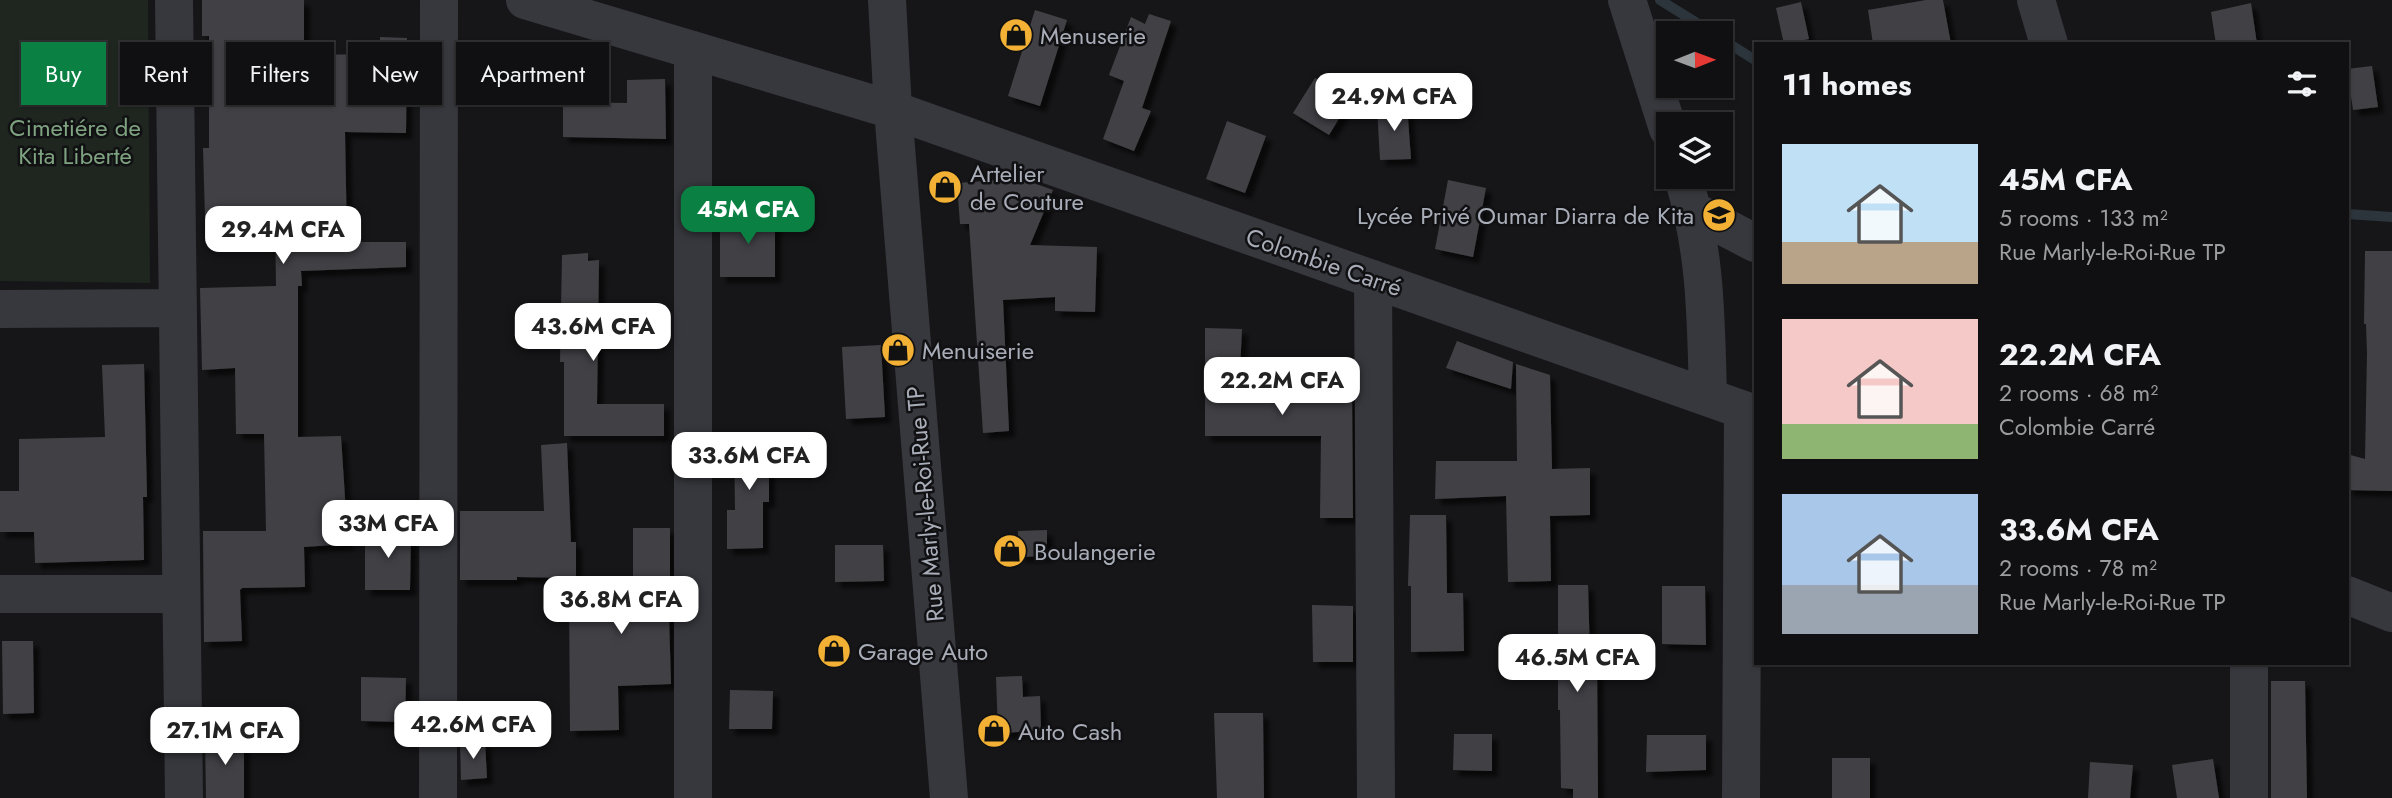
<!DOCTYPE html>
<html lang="en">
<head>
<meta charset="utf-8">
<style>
	:root { --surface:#101012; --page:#19191b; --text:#f1f3f6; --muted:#9c9d9f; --line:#303032; --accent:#0b8043 }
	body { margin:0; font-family:Jost,sans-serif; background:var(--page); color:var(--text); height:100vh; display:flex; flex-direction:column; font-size:26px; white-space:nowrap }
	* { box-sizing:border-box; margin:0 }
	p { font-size:23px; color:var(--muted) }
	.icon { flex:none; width:38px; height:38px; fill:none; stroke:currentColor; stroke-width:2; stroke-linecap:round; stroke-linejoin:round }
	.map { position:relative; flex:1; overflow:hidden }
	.drawer { position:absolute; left:1754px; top:42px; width:595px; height:623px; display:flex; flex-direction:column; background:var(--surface); border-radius:0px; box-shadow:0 2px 5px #0004,0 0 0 2px var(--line) }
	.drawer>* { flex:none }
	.guide { position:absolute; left:21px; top:42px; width:665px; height:63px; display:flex; gap:14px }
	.needle { width:46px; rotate:89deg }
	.controls { position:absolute; left:1656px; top:21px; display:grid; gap:14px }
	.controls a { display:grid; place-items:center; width:77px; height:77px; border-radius:0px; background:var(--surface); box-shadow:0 2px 5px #0004,0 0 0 2px var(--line); font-size:35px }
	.price { position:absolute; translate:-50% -60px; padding:0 16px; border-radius:14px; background:#fff; color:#222; font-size:23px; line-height:46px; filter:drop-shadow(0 2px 4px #0008) }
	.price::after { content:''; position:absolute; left:50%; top:42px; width:21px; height:16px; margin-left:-10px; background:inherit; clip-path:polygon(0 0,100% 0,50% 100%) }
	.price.selected { background:var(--accent); color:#fff }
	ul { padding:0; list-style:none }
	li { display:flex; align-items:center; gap:21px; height:175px; padding:0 28px }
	li span { display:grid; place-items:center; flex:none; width:196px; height:140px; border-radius:0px; color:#555 }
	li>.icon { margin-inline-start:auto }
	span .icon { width:84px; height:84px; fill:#fffc; stroke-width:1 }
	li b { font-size:30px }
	h2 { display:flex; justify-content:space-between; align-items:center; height:84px; padding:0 28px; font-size:30px }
	.tag { padding:0 24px; border-radius:0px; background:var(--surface); box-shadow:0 2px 5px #0004,0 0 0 2px var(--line); font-size:24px; line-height:63px }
	.tag.selected { background:var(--accent); color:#fff }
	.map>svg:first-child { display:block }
	.green { fill:#1e261f }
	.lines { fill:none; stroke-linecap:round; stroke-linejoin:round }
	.stream { stroke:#2c353c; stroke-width:10 }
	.building { fill:#404145; filter:url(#shadow) }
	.minor { stroke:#37383d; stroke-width:38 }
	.labels { text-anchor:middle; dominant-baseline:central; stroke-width:5; stroke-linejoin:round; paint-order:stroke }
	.poi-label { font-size:24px; fill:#a8adb8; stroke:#111113; text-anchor:start }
	.park-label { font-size:24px; fill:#7fa381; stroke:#111113 }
	.street-label { font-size:24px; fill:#a8adb8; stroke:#111113 }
</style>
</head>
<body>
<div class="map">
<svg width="2392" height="798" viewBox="0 0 2392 798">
	<defs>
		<filter id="shadow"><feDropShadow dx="6" dy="6" stdDeviation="2" flood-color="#0009"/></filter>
	</defs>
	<rect width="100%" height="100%" fill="#161618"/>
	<path class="green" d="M0 0H148L150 283 0 281Z"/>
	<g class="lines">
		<path class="stream" d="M1660 0 1713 33
			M1720 38 1755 60
			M2347 214 2392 217"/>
	</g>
	<path class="building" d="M202 0H304V55L380 54V37L407 38 406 133 345 132 347 242H406V267L301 271 302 286H298V437L341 436 348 544 304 547 305 587 242 588 240 590 242 641 204 642 203 531H266L264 434H236L235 368 202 370 200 288 276 286 275 216 205 218 203 148H209V36H202Z
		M1926 0H1943L1951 44H1873L1868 10Z
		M1801 2 1809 39 1784 44 1776 8Z
		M2251 3 2257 44H2216L2211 12Z
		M1035 10 1067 20 1040 106 1008 96Z
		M1149 14 1171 21 1142 108 1151 111 1134 151 1103 139 1124 81 1109 75 1131 17 1145 24Z
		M2372 66 2378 107 2353 110 2347 69Z
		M1315 78 1351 99 1329 135 1293 113Z
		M665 79 666 139 563 137V102L627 103V80Z
		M1407 105 1411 159 1380 160 1377 107Z
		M1227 121 1266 136 1245 193 1206 179Z
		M1001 171 1053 190 1030 245 1097 247 1095 312 1055 311V297L1003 300 1009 431 983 433 969 224H960L957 183 999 180Z
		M1448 180 1486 188 1473 257 1435 249Z
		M720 214H775V277H720Z
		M2365 251H2392V491L2347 490V454L2365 459 2367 353 2366 324H2364Z
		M588 253V261L599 260 597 404H664V436H564V362H560L562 255Z
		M1205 328 1242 329 1239 389 1352 388 1353 518H1320L1321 436H1205Z
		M1457 341 1513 362 1511 389 1446 368Z
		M881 345 885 417 846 419 842 347Z
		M144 364 147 497H143L144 560 35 563 34 532H0V491H19V439L105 437 102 365Z
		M1516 364 1550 375 1552 469 1590 468V515L1550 516 1551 581 1508 582 1506 496 1435 499 1436 461H1517Z
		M734 434H769V502H763V548L727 549V510H735Z
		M567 443 571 542H576V578L517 577V580H460V511H544L541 445Z
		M1410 515H1446L1447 593H1463L1464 651 1411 652V586H1408Z
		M633 528H670V582H668L671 684 618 686 619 730 570 731 569 590 633 588Z
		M365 530H411L410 590H365Z
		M1047 530V556L1019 557 1018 531Z
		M835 545H883L884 581 835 582Z
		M1558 585H1588L1590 657H1597L1598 798H1573V789L1561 788 1560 710H1558Z
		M1662 586H1705L1706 645 1662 644Z
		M1312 605 1353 606V662H1313Z
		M2 641H33L34 713 3 714Z
		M1022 676 1023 697 1040 696 1041 731 998 733 996 677Z
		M361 677 406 678 405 722 361 721Z
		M2271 681H2305L2307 798H2271Z
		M730 690 773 691 772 729H729Z
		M1214 713H1263L1264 798H1217Z
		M1454 734H1492V771L1453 770Z
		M1647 735H1706V770L1646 772Z
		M205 736H244V798H206Z
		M485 742 487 778 461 780 460 743Z
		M1832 758H1870V798H1832Z
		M2213 759 2219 798H2177L2172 765Z
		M2090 762 2133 765 2130 798H2088Z"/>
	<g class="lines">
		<path class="minor" d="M174 0 184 798
			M525 0 893 110 1755 414
			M887 0 893 110 949 798
			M1627 0 1668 129
			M2036 0 2049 44
			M693 50V798
			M1683 177C1706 251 1706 320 1708 397
			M1694 211 1755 243
			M1373 279 1376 798
			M0 309 178 308
			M0 594H181
			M2347 595 2392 613
			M2249 663V798
			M438 798 439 0
			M1741 798 1743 410"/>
	</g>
	<defs>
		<g id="shop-disc" transform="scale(1.75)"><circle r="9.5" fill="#f2b134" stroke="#111113"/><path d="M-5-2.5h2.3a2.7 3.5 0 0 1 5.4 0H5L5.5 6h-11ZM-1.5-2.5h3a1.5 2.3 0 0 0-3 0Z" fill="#111"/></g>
		<g id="school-disc" transform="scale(1.75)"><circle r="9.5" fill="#f2b134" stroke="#111113"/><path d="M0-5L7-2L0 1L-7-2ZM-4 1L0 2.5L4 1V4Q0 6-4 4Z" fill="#111"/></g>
	</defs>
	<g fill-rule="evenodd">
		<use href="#shop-disc" x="1016" y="35"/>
		<use href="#shop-disc" x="945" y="187"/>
		<use href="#school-disc" x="1719" y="215"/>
		<use href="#shop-disc" x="898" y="350"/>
		<use href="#shop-disc" x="1010" y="551"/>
		<use href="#shop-disc" x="834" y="651"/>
		<use href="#shop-disc" x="994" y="731"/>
	</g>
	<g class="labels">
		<g class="poi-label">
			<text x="1040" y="35">Menuserie</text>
			<text x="970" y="173">Artelier<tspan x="970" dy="28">de Couture</tspan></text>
			<text x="1694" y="215" text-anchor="end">Lycée Privé Oumar Diarra de Kita</text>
			<text x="922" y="350">Menuiserie</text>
			<text x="1034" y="551">Boulangerie</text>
			<text x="858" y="651">Garage Auto</text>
			<text x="1018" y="731">Auto Cash</text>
		</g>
		<g class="park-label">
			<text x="75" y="127">Cimetiére de<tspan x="75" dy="28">Kita Liberté</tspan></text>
		</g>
		<g class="street-label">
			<text transform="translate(1324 262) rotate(19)">Colombie Carré</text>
			<text transform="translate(925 504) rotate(-95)">Rue Marly-le-Roi-Rue TP</text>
		</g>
	</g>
</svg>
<div class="controls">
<a><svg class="needle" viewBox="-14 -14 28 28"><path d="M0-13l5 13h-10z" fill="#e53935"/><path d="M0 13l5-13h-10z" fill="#9c9d9f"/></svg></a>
<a><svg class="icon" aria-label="layers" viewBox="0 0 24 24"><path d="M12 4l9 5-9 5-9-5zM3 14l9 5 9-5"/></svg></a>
</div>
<b class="price" style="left:1394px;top:133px">24.9M CFA</b>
<b class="price selected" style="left:748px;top:246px">45M CFA</b>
<b class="price" style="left:283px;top:266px">29.4M CFA</b>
<b class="price" style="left:593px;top:363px">43.6M CFA</b>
<b class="price" style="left:1282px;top:417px">22.2M CFA</b>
<b class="price" style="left:749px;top:492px">33.6M CFA</b>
<b class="price" style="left:388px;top:560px">33M CFA</b>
<b class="price" style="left:621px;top:636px">36.8M CFA</b>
<b class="price" style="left:1577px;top:694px">46.5M CFA</b>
<b class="price" style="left:473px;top:761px">42.6M CFA</b>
<b class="price" style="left:225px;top:767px">27.1M CFA</b>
<div class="guide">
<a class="tag selected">Buy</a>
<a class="tag">Rent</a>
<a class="tag">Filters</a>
<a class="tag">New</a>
<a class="tag">Apartment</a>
</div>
<section class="drawer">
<h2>11 homes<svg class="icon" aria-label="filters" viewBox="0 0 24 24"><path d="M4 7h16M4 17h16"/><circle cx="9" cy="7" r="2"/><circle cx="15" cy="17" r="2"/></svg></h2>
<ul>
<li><span style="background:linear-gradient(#bfe0f5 70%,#b9a48a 0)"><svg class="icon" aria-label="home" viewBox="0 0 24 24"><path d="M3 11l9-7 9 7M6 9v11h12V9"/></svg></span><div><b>45M CFA</b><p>5 rooms · 133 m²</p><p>Rue Marly-le-Roi-Rue TP</p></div></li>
<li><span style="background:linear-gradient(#f6c9c9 75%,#8fb573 0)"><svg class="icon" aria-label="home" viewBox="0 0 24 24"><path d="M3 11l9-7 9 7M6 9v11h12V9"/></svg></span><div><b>22.2M CFA</b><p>2 rooms · 68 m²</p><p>Colombie Carré</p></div></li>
<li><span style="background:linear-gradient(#a9c7e8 65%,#9aa5b1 0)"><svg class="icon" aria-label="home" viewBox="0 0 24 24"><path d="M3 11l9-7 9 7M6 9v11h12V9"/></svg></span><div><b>33.6M CFA</b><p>2 rooms · 78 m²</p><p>Rue Marly-le-Roi-Rue TP</p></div></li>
</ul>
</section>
</div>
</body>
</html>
